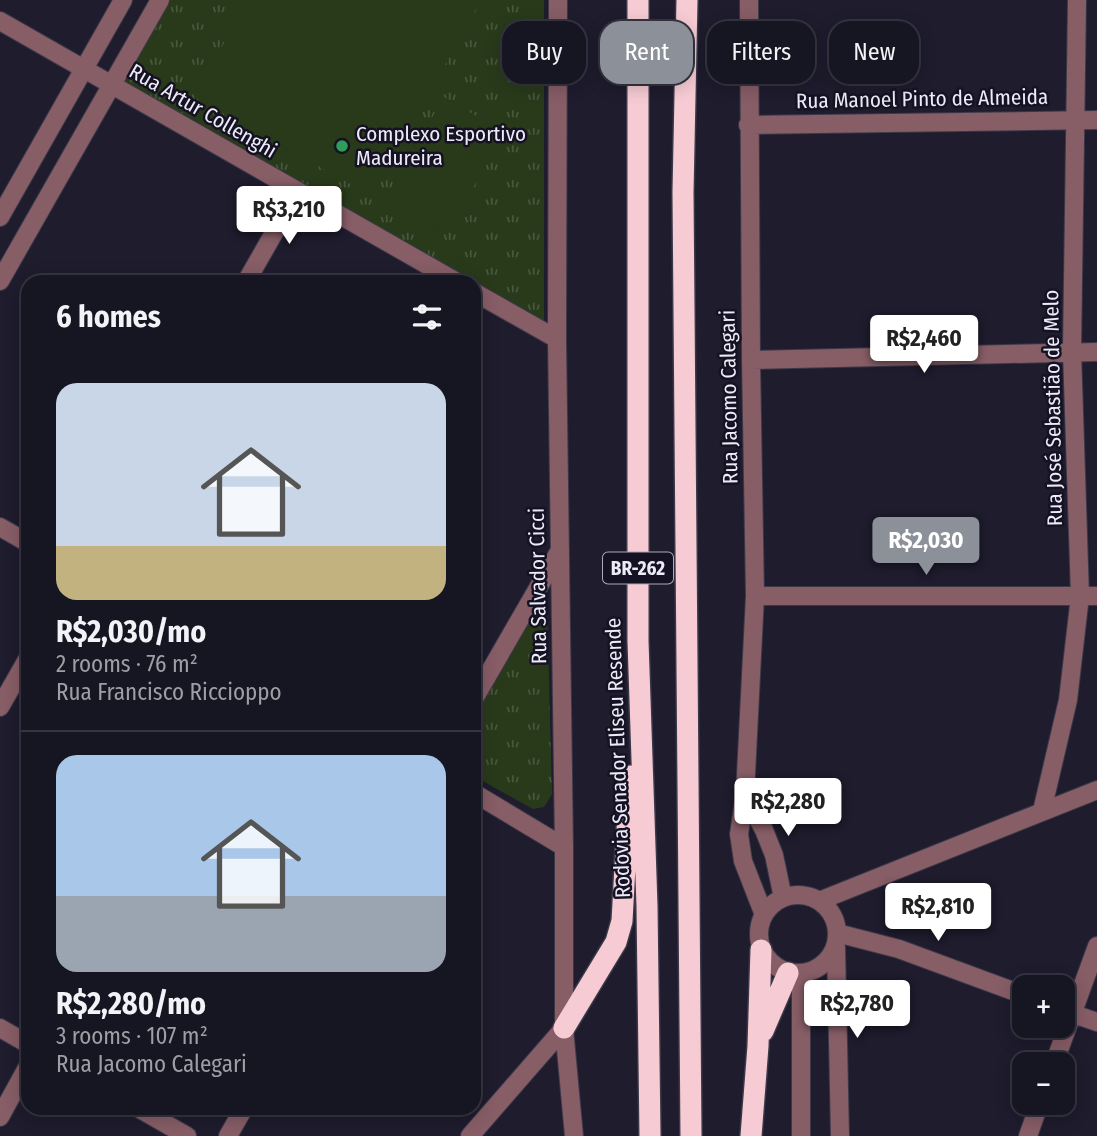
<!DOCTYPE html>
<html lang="en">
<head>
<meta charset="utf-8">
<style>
	:root { --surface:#161522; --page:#23222f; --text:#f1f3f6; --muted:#9e9fa5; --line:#353440; --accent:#8c9099 }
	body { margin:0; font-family:"Fira Sans Condensed",sans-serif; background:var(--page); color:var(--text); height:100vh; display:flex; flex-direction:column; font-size:26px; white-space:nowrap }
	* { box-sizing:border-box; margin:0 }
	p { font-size:23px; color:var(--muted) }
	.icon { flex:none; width:38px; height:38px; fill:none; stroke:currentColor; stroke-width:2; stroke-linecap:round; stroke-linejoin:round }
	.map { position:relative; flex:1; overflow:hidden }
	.sheet { position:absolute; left:21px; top:275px; width:460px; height:840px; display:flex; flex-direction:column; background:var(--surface); border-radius:21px; box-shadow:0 4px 18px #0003,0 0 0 2px var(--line) }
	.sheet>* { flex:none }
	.top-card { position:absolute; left:502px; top:21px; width:488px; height:63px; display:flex; gap:14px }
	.tools { position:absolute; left:1012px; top:975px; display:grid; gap:14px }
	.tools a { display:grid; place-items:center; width:63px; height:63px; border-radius:14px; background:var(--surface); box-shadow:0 4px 18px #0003,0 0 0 2px var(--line); font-size:35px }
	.price { position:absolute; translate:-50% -60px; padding:0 16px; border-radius:7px; background:#fff; color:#222; font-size:23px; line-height:46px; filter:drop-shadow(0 2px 4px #0008) }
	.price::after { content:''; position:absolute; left:50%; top:42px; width:21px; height:16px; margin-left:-10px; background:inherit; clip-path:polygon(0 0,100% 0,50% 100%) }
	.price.selected { background:var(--accent); color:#fff }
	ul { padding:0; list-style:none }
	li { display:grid; align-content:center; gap:14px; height:371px; padding:0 35px }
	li+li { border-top:2px solid var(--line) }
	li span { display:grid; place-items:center; height:217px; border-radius:21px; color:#555 }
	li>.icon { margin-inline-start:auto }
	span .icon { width:126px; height:126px; fill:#fffc; stroke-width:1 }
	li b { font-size:30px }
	h2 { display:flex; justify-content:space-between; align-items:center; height:84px; padding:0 35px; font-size:30px }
	.pill { padding:0 24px; border-radius:21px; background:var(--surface); box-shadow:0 4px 18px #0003,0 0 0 2px var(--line); font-size:24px; line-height:63px }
	.pill.selected { background:var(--accent); color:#fff }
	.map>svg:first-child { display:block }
	.park { fill:url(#park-tufts) }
	.pitch { fill:#293a1b }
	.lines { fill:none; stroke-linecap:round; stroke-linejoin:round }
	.street-casing { stroke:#3b3949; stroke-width:20 }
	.highway-casing { stroke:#3b3949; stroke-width:24 }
	.street { stroke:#875d66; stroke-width:18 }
	.highway { stroke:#f6cbd3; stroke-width:21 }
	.leisure-dot { fill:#2e9e5b; stroke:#151223; stroke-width:2.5 }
	.labels { text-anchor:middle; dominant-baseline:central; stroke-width:5; stroke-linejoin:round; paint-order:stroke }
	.shield { fill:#151223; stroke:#acaab7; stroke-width:2 }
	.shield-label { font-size:19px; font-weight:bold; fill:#ecebf7 }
	.street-label { font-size:21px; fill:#ecebf7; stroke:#151223 }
	.poi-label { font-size:21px; fill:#ecebf7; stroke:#151223; text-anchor:start }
</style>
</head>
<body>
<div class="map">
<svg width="1097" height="1136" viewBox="0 0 1097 1136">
	<defs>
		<pattern id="park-tufts" width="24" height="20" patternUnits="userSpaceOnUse" patternTransform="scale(1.75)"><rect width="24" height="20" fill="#293a1b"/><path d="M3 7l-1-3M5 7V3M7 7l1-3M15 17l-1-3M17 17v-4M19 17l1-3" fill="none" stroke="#48573d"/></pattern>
	</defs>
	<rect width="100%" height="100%" fill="#1e1c2d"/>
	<path class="park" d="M169 0H544V321L122 83Z
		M547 608 552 794 544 807 533 809 474 776V716L534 613Z"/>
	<path class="pitch" d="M248 0H481L372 196 194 97Z
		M444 97 505 133 446 235 385 199Z"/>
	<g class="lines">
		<g class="street-casing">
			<path id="street" d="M558 0 557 339 564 847V1028L574 1136
				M749 0 751 360 755 596 745 794 739 834 743 861 764 915
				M0 21 457 282
				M748 125 1097 120
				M0 217 123 0
				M0 281 160 0
				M246 282 298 191
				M474 292 557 339
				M751 360 1097 352
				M0 527 28 543
				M755 596H1097
				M474 699 560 550
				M0 707 28 658
				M474 793 564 847
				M745 794 764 830 774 855 783 898
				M1042 811 1068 700 1080 596 1072 351 1077 0
				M759 934a39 39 0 1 1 78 0a39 39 0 1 1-78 0Z
				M819 901 1097 790
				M837 933 899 949 1024 995
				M836 947 840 1136
				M1062 1010 1097 1022
				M0 1028 28 1044
				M1054 1064 1097 946
				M138 1108 187 1136
				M0 1117 28 1066
				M228 1136 244 1108
				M470 1136 564 1028
				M801 1136V974
				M1028 1136 1040 1102"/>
		</g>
		<g class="highway-casing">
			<path id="highway" d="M638 0V641L647 906 650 1136
				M687 0 683 192 691 1136
				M564 1028 616 942 622 921 630 776
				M763 1031 788 973
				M751 1136 758 1046 761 950"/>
		</g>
		<use href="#street" class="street"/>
		<use href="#highway" class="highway"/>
	</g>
	<circle class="leisure-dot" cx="342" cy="146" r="7"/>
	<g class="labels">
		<rect class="shield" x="603" y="552.5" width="70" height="31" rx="5"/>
		<g class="shield-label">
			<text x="638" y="568">BR-262</text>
		</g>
		<g class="street-label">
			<text transform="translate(922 99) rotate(-1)">Rua Manoel Pinto de Almeida</text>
			<text transform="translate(203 111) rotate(30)">Rua Artur Collenghi</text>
			<text transform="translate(729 397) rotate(-91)">Rua Jacomo Calegari</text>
			<text transform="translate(1053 408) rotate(-91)">Rua José Sebastião de Melo</text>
			<text transform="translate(538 586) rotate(-91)">Rua Salvador Cicci</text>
			<text transform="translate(618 758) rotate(-92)">Rodovia Senador Eliseu Resende</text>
		</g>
		<g class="poi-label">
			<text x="356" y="134">Complexo Esportivo<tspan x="356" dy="24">Madureira</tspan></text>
		</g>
	</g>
</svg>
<div class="tools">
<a>+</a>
<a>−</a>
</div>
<b class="price" style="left:289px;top:246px">R$3,210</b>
<b class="price" style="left:924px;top:375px">R$2,460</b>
<b class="price selected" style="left:926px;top:577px">R$2,030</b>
<b class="price" style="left:788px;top:838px">R$2,280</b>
<b class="price" style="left:938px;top:943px">R$2,810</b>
<b class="price" style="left:857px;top:1040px">R$2,780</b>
<div class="top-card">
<a class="pill">Buy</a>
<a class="pill selected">Rent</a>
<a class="pill">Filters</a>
<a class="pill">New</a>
</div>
<section class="sheet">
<h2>6 homes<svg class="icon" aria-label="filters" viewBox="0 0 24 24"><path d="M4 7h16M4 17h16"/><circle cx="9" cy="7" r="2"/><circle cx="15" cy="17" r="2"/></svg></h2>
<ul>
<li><span style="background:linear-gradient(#c9d6e8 75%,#c2b280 0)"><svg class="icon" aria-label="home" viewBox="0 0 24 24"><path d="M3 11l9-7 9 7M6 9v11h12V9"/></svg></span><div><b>R$2,030/mo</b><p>2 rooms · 76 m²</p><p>Rua Francisco Riccioppo</p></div></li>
<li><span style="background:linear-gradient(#a9c7e8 65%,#9aa5b1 0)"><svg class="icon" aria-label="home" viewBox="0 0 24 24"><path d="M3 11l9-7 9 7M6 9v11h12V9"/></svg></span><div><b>R$2,280/mo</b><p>3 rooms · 107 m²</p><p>Rua Jacomo Calegari</p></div></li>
</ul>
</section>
</div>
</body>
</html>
